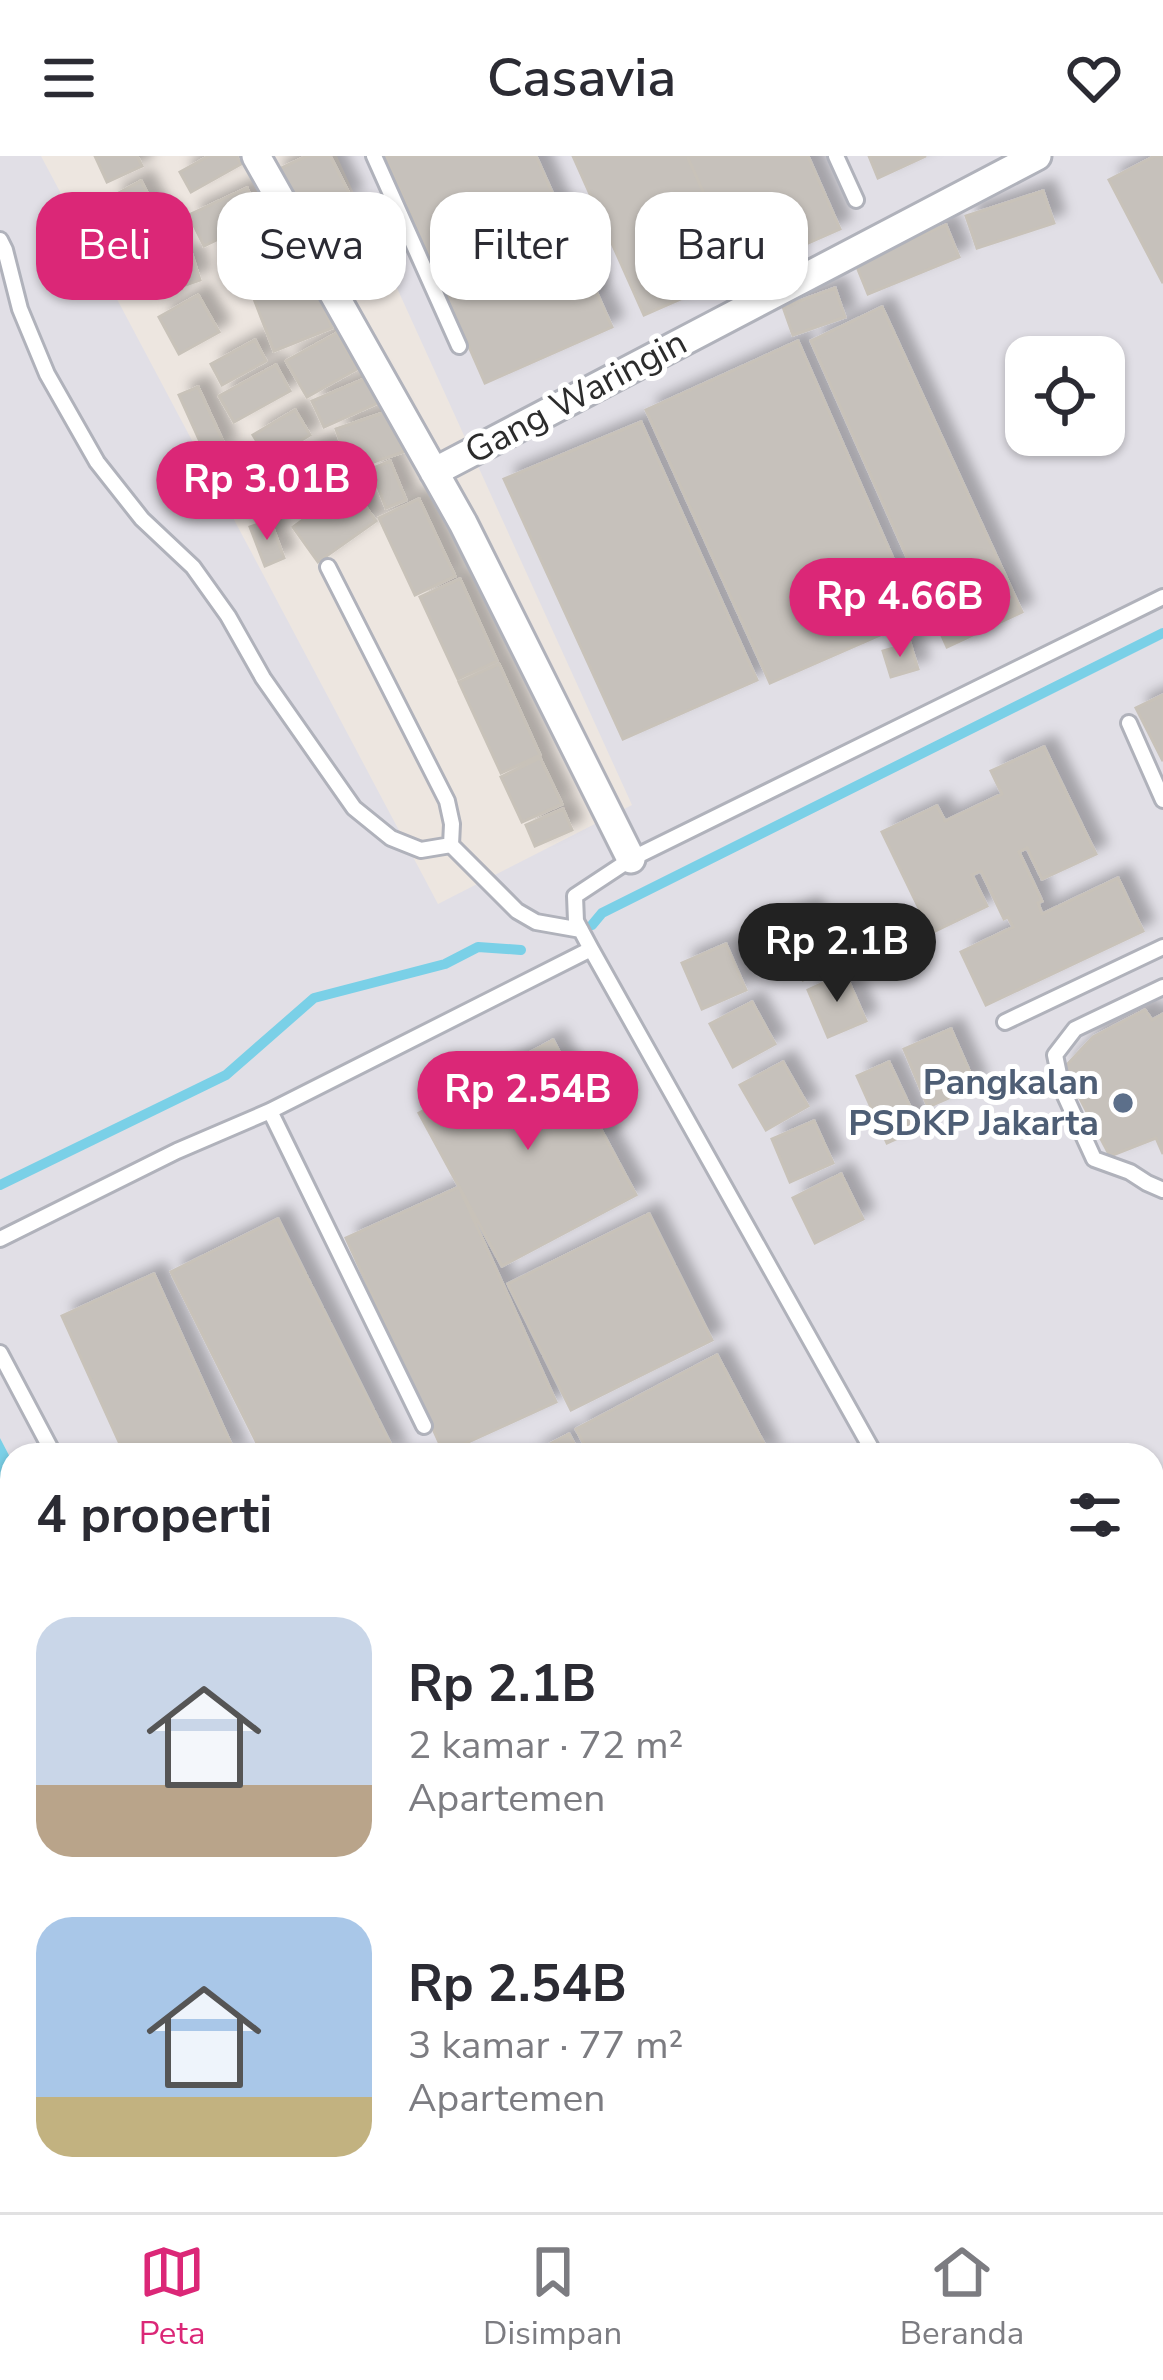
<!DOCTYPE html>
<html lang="id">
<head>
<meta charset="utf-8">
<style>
	:root { --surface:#fff; --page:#f7f7f7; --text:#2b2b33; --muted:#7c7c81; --line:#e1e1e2; --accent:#db2777 }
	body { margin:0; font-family:"Nunito Sans",sans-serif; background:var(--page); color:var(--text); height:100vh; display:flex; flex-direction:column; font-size:45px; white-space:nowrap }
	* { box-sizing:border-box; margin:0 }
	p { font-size:39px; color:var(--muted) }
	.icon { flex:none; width:66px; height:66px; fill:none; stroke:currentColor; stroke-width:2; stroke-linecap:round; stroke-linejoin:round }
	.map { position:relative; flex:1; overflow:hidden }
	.side { position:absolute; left:0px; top:1287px; width:1164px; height:771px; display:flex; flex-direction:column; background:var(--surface); border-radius:36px 36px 0 0; box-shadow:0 3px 9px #0004 }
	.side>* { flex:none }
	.guide { position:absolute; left:36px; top:36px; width:1092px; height:108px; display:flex; gap:24px }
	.buttons { position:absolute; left:1005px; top:180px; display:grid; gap:24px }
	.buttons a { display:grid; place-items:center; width:120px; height:120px; border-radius:24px; background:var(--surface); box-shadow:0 3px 9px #0004; font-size:60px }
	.price { position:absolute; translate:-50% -102px; padding:0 27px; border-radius:42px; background:var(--accent); color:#fff; font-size:39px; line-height:78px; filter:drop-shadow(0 3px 6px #0008) }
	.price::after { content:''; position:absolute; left:50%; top:72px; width:36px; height:27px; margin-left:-18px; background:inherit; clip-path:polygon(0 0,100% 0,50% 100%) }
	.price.current { background:#222; color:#fff }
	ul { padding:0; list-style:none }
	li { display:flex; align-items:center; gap:36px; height:300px; padding:0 36px }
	li span { display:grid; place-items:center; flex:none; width:336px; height:240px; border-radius:36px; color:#555 }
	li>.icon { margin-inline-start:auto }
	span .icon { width:144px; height:144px; fill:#fffc; stroke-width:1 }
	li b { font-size:51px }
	h2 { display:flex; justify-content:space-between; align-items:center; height:144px; padding:0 36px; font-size:51px }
	.pill { padding:0 42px; border-radius:36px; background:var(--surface); box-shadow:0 3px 9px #0004; font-size:42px; line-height:108px }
	.pill.current { background:var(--accent); color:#fff }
	header { display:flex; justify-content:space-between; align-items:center; height:156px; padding:0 36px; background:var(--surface); font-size:54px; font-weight:600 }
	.tabs { display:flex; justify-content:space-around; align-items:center; height:168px; border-top:3px solid var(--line); background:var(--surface); font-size:33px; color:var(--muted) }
	.tabs a { display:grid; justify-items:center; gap:6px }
	.tabs .current { color:var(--accent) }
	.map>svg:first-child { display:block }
	.industrial { fill:#e1dfe6; fill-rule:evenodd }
	.water { fill:#7ad0e7 }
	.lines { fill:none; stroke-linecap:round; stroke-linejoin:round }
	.stream { stroke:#7ad0e7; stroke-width:10 }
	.building { fill:#c6c1bb; stroke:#c8c2b9; stroke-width:3; filter:url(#shadow) }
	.service-casing { stroke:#b0b2bb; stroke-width:20 }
	.minor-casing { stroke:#b0b2bb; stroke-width:33 }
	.service { stroke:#fff; stroke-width:14 }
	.minor { stroke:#fff; stroke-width:27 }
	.service-dot { fill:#5c6f8a; stroke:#fff; stroke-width:4.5 }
	.labels { text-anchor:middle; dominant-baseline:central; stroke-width:10; stroke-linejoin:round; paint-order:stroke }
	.street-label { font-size:36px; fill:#2c2c2c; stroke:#fff }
	.service-label { font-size:36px; font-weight:bold; fill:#4e5e75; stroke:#fff; text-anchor:end }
</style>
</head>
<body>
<header><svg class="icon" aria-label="menu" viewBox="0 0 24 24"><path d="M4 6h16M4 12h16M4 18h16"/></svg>Casavia<svg class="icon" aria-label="heart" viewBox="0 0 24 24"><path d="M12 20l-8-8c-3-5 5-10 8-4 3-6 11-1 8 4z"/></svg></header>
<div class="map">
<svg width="1163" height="2056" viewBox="0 0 1163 2056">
	<defs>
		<filter id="shadow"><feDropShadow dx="11" dy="-11" stdDeviation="6" flood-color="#0004"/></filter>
	</defs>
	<rect width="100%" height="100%" fill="#ede6e0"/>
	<path class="industrial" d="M0 0H41L438 748 632 649 337 0H1163V2056H404L399 2046H1152V1299H12V1305L0 1282ZM1026 201H1104V279H1026Z"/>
	<path class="water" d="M0 1282 12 1305V2046H399L404 2056H0Z"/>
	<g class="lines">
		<path class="stream" d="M592 769 602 757 1163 477
			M0 1029 226 919 314 842 445 808 478 791 521 794"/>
	</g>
	<path class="building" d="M95 0H137L142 10 107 26Z
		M209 0H236L241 8 191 36 180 16Z
		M307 0H330L352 43 300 69 273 16Z
		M385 0H536L612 171 485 227Z
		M573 0H687L740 117 644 159Z
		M687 0H808L840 73 740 117Z
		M869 0H926L878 22Z
		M1155 0H1163V127L1109 24Z
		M141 25 157 56 128 71 111 41Z
		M247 32 261 62 204 90 189 59Z
		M1043 35 1054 67 977 92 966 60Z
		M165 63 175 85 142 101 132 79Z
		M946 69 959 101 868 138 855 106Z
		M293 73 305 107 237 132 225 98Z
		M368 96 379 121 347 137 335 111Z
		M192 99 200 124 159 138 151 113Z
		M308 113 332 172 274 195 251 135Z
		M835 132 845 161 793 179 783 151Z
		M198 139 219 176 179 198 159 161Z
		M882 151 1022 456 947 491 811 185Z
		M337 177 357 213 307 241 286 205Z
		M255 184 266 205 222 229 211 208Z
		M798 185 919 462 770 527 646 254Z
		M276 209 290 235 234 266 219 240Z
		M369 221 380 246 324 271 312 245Z
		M198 231 226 292 207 301 179 239Z
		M295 254 310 279 268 304 253 279Z
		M389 255 403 296 350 314 336 273Z
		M641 266 757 524 623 583 504 323Z
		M328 287 343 323 317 334 302 298Z
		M295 303 308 338 260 357 246 323Z
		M390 305 406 344 386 352 371 313Z
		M350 330 376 365 318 406 293 371Z
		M419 343 455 420 415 439 379 362Z
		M270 364 284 402 265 410 250 371Z
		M460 423 497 505 458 523 420 441Z
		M910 487 918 513 891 521 883 495Z
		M499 508 540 599 501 617 459 526Z
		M1163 539V605L1136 552Z
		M1044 591 1096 698 1042 723 1027 692 1019 696 1042 745 1038 747 1042 758 1118 722 1143 775 986 849 961 796 1013 771 1008 761 1004 763 981 715 972 719 987 750 931 777 882 676 937 650 945 665 1002 638 991 615Z
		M540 602 562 648 522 666 501 621Z
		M563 653 572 674 535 690 526 669Z
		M809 752 834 811 803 824 778 765Z
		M726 788 746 834 702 853 682 807Z
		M845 817 866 865 828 881 808 834Z
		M752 846 775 888 733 911 710 868Z
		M1145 854 1152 864 1163 858V998L1156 982 1110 1000 1064 912 1093 881Z
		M951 873 976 930 928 951 904 893Z
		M553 884 636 1039 502 1110 419 957Z
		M783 906 808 950 766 974 740 929Z
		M889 906 920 972 887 987 857 920Z
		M814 965 833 1007 790 1026 772 983Z
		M841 1018 863 1063 815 1087 793 1042Z
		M459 1031 556 1246 444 1297 346 1082Z
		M649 1058 712 1184 571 1254 508 1128Z
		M278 1063 396 1299H263L171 1116Z
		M154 1118 236 1299H125L62 1160Z
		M717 1199 770 1299H590L576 1273Z
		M569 1278 580 1299H529Z
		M1153 2033 1163 2056H1109L1129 2046H1152Z
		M515 2046H687L667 2056H520Z
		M687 2046H812L817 2056H667Z
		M845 2046H911L892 2056H850Z
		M911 2046H1109L1090 2056H892Z"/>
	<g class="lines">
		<g class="service-casing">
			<path id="service" d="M374 0 459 190
				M836 0 856 44
				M0 84 5 94 20 153 47 218 97 306 142 363 193 411 228 460 263 522 354 652 391 682 421 694 451 689
				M328 411 447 645 452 668 451 689 517 755 536 766 581 774
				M1129 567 1163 644
				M1163 831 1075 873 1055 899 1062 933 1094 1003 1130 1016 1147 1027 1163 1034
				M1005 866 1163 791
				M270 955 424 1270
				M0 1083 177 995 270 955 591 793
				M0 1197 54 1299
				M875 1299 591 793 576 765 575 740 631 703 1163 441
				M1163 1710 1153 1721V1731L1163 1755
				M1152 1839 1163 1860
				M448 2046 454 2056"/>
		</g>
		<g class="minor-casing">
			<path id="minor" d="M256 0 463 367 631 703
				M434 316 1037 0"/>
		</g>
		<use href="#service" class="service"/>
		<use href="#minor" class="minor"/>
	</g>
	<circle class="service-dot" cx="1123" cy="947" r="12"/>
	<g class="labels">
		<g class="street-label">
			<text transform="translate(576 241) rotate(-28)">Gang Waringin</text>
		</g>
		<g class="service-label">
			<text x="1099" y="926">Pangkalan<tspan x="1099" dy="41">PSDKP Jakarta</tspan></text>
		</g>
	</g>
</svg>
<div class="buttons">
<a><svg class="icon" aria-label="locate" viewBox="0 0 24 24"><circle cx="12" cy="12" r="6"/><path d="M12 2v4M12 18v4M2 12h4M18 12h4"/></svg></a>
</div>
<b class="price" style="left:267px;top:387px">Rp 3.01B</b>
<b class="price" style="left:900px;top:504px">Rp 4.66B</b>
<b class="price current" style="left:837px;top:849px">Rp 2.1B</b>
<b class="price" style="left:528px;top:997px">Rp 2.54B</b>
<div class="guide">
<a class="pill current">Beli</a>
<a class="pill">Sewa</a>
<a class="pill">Filter</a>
<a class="pill">Baru</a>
</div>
<section class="side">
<h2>4 properti<svg class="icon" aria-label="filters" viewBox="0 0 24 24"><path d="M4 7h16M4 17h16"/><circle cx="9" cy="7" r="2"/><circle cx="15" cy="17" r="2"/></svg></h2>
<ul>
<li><span style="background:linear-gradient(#c9d6e8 70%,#b9a48a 0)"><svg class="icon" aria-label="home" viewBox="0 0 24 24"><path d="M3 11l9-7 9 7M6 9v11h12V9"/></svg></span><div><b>Rp 2.1B</b><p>2 kamar · 72 m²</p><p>Apartemen</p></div></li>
<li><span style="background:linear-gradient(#a9c7e8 75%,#c2b280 0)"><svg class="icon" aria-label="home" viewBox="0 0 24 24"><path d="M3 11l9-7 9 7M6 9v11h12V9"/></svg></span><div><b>Rp 2.54B</b><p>3 kamar · 77 m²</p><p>Apartemen</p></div></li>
</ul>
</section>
</div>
<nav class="tabs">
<a class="current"><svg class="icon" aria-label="map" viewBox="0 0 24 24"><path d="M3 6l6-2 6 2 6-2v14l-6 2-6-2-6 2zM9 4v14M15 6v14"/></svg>Peta</a>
<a><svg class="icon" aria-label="saved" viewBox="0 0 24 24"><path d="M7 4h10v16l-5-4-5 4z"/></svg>Disimpan</a>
<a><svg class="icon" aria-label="home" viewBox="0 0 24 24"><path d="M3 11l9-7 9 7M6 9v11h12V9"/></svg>Beranda</a>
</nav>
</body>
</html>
